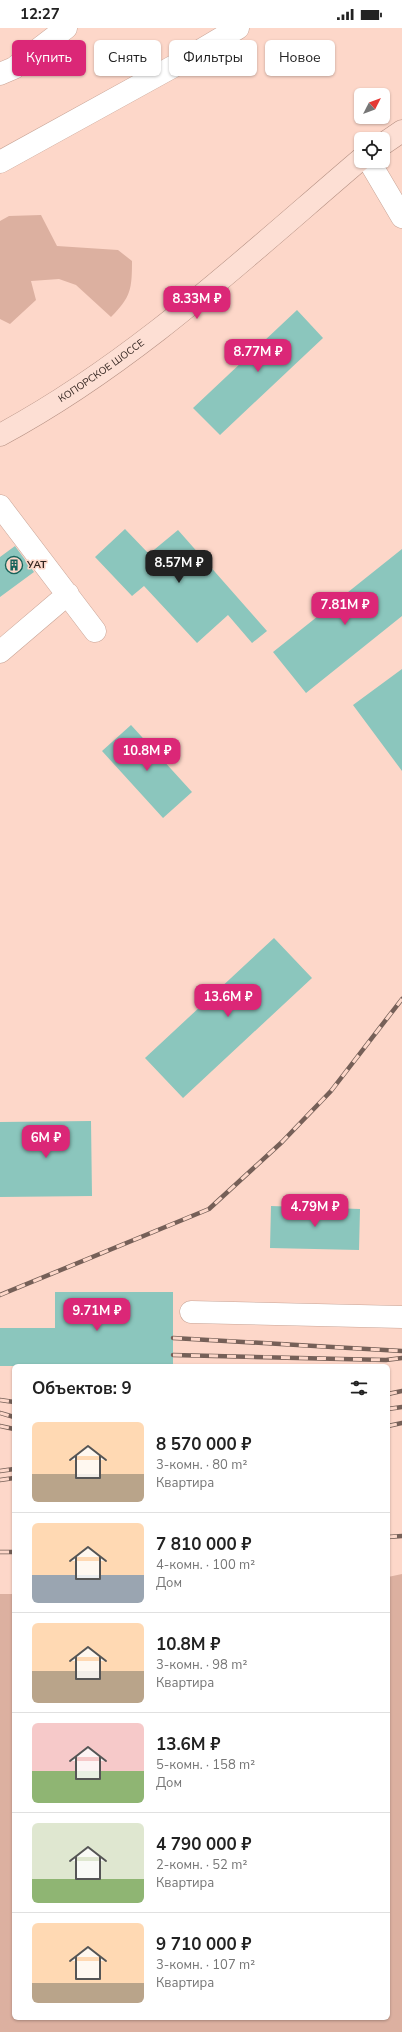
<!DOCTYPE html>
<html lang="ru">
<head>
<meta charset="utf-8">
<style>
	:root { --surface:#fff; --page:#f2f2f2; --text:#222; --muted:#767676; --line:#e0e0e0; --accent:#db2777 }
	body { margin:0; font-family:"Nunito Sans",sans-serif; background:var(--page); color:var(--text); height:100vh; display:flex; flex-direction:column; font-size:15px; white-space:nowrap }
	* { box-sizing:border-box; margin:0 }
	p { font-size:13px; color:var(--muted) }
	.icon { flex:none; width:22px; height:22px; fill:none; stroke:currentColor; stroke-width:2; stroke-linecap:round; stroke-linejoin:round }
	.map { position:relative; flex:1; overflow:hidden }
	.side { position:absolute; left:12px; top:1336px; width:378px; height:656px; display:flex; flex-direction:column; background:var(--surface); border-radius:6px; box-shadow:0 1px 3px #0004 }
	.side>* { flex:none }
	.hud { position:absolute; left:12px; top:12px; width:378px; height:36px; display:flex; gap:8px }
	.needle { width:26px; rotate:48deg }
	.controls { position:absolute; left:354px; top:60px; display:grid; gap:8px }
	.controls a { display:grid; place-items:center; width:36px; height:36px; border-radius:6px; background:var(--surface); box-shadow:0 1px 3px #0004; font-size:20px }
	.price { position:absolute; translate:-50% -34px; padding:0 9px; border-radius:8px; background:var(--accent); color:#fff; font-size:13px; line-height:26px; filter:drop-shadow(0 1px 2px #0008) }
	.price::after { content:''; position:absolute; left:50%; top:24px; width:12px; height:9px; margin-left:-6px; background:inherit; clip-path:polygon(0 0,100% 0,50% 100%) }
	.price.current { background:#222; color:#fff }
	ul { padding:0; list-style:none }
	li { display:flex; align-items:center; gap:12px; height:100px; padding:0 20px }
	li+li { border-top:1px solid var(--line) }
	li span { display:grid; place-items:center; flex:none; width:112px; height:80px; border-radius:6px; color:#555 }
	li>.icon { margin-inline-start:auto }
	span .icon { width:48px; height:48px; fill:#fffc; stroke-width:1 }
	li b { font-size:17px }
	h2 { display:flex; justify-content:space-between; align-items:center; height:48px; padding:0 20px; font-size:17px }
	.pill { padding:0 14px; border-radius:6px; background:var(--surface); box-shadow:0 1px 3px #0004; font-size:14px; line-height:36px }
	.pill.current { background:var(--accent); color:#fff }
	.status { display:flex; justify-content:space-between; align-items:center; height:28px; padding:0 20px; background:var(--surface); direction:ltr }
	.status svg { height:11px; fill:currentColor }
	.map>svg:first-child { display:block }
	.green { fill:#dcb0a0 }
	.building { fill:#8bc6bd }
	.lines { fill:none; stroke-linecap:round; stroke-linejoin:round }
	.minor-casing { stroke:#c8a496; stroke-width:23 }
	.major-casing { stroke:#b59083; stroke-width:23 }
	.minor { stroke:#fff; stroke-width:22 }
	.major { stroke:#fddfd4; stroke-width:22 }
	.rail-casing { stroke:#766058; stroke-width:4.5 }
	.rail { stroke:#fdd7c9; stroke-width:3; stroke-dasharray:9; stroke-linecap:butt }
	.labels { text-anchor:middle; dominant-baseline:central; stroke-width:3; stroke-linejoin:round; paint-order:stroke }
	.street-label { font-size:10px; fill:#332520; stroke:#fdd7c9 }
	.poi-label { font-size:10px; font-weight:bold; fill:#332520; stroke:#fdd7c9; text-anchor:start }
</style>
</head>
<body>
<div class="status"><b>12:27</b><svg viewBox="0 0 49 12"><path d="M0 12V9h3v3zM5 12V6h3v6zM10 12V3h3v9zM15 12V0h3v12zM26 1h20v11H26zM47 4h2v5h-2z"/></svg></div>
<div class="map">
<svg width="402" height="2004" viewBox="0 0 402 2004">
	<rect width="100%" height="100%" fill="#fdd7c9"/>
	<path class="green" d="M41 187 57 218 118 222 132 233C132 261 131 269 111 289L76 257 59 251 31 253 36 272 10 296 0 291V193L9 188Z
		M402 1546V2004H0V1566H14V1990H388V1549Z"/>
	<path class="building" d="M297 282 323 310 220 407 193 380Z
		M125 501 149 526 178 502 267 603 252 615 228 587 197 615 144 558 132 568 95 529Z
		M15 518 34 544 0 569V529Z
		M402 521V588L306 665 273 624Z
		M402 641V743L353 677Z
		M131 697 192 764 163 790 102 723Z
		M274 910 312 950 183 1070 145 1030Z
		M91 1093 92 1168 0 1169V1094Z
		M271 1178 360 1181 359 1222 270 1220Z
		M55 1264H173V1338H0V1300H55Z"/>
	<g class="lines">
		<g class="minor-casing">
			<path id="minor" d="M0 46 14 40 66 0
				M369 133 402 189
				M0 134 176 37 238 0
				M0 478 95 603
				M0 624 68 566
				M191 1284 402 1289"/>
		</g>
		<g class="major-casing">
			<g id="major">
				<path d="M383 116 402 103"/>
				<path id="s1" d="M0 407C134 335 246 229 361 131"/>
			</g>
		</g>
		<use href="#minor" class="minor"/>
		<use href="#major" class="major"/>
		<g class="rail-casing">
			<path id="rail" d="M0 1267 209 1181 282 1114 331 1063 402 971
				M173 1310 402 1323
				M173 1327 386 1332 402 1330
				M388 1366 402 1363
				M0 1372 14 1374
				M388 1381 402 1379
				M0 1385 14 1389
				M0 1398 14 1401
				M388 1398 402 1395
				M0 1443 14 1441
				M0 1452 14 1450
				M388 1509 402 1508
				M0 1524H14"/>
		</g>
		<use href="#rail" class="rail"/>
	</g>
	<defs>
		<g id="building-ring" transform="scale(0.9)"><circle r="9.5" fill="#fdd7c9" stroke="#18635a" stroke-width="1.5"/><path d="M-4-6H4V6H1V3H-1V6H-4ZM-2.5-4.3h1.7v1.8h-1.7ZM.8-4.3h1.7v1.8H.8ZM-2.5-1h1.7V.8h-1.7ZM.8-1h1.7V.8H.8Z" fill="#18635a"/></g>
	</defs>
	<g fill-rule="evenodd">
		<use href="#building-ring" x="14" y="537"/>
	</g>
	<g class="labels">
		<g class="street-label">
			<text stroke="none"><textPath href="#s1" startOffset="120">КОПОРСКОЕ ШОССЕ</textPath></text>
		</g>
		<g class="poi-label">
			<text x="27" y="537">УАТ</text>
		</g>
	</g>
</svg>
<div class="controls">
<a><svg class="needle" viewBox="-14 -14 28 28"><path d="M0-13l5 13h-10z" fill="#e53935"/><path d="M0 13l5-13h-10z" fill="#767676"/></svg></a>
<a><svg class="icon" aria-label="locate" viewBox="0 0 24 24"><circle cx="12" cy="12" r="6"/><path d="M12 2v4M12 18v4M2 12h4M18 12h4"/></svg></a>
</div>
<b class="price" style="left:197px;top:292px">8.33M ₽</b>
<b class="price" style="left:258px;top:345px">8.77M ₽</b>
<b class="price current" style="left:179px;top:556px">8.57M ₽</b>
<b class="price" style="left:345px;top:598px">7.81M ₽</b>
<b class="price" style="left:147px;top:744px">10.8M ₽</b>
<b class="price" style="left:228px;top:990px">13.6M ₽</b>
<b class="price" style="left:46px;top:1131px">6M ₽</b>
<b class="price" style="left:315px;top:1200px">4.79M ₽</b>
<b class="price" style="left:97px;top:1304px">9.71M ₽</b>
<div class="hud">
<a class="pill current">Купить</a>
<a class="pill">Снять</a>
<a class="pill">Фильтры</a>
<a class="pill">Новое</a>
</div>
<section class="side">
<h2>Объектов: 9<svg class="icon" aria-label="filters" viewBox="0 0 24 24"><path d="M4 7h16M4 17h16"/><circle cx="9" cy="7" r="2"/><circle cx="15" cy="17" r="2"/></svg></h2>
<ul>
<li><span style="background:linear-gradient(#ffd9b3 65%,#b9a48a 0)"><svg class="icon" aria-label="home" viewBox="0 0 24 24"><path d="M3 11l9-7 9 7M6 9v11h12V9"/></svg></span><div><b>8 570 000 ₽</b><p>3-комн. · 80 m²</p><p>Квартира</p></div></li>
<li><span style="background:linear-gradient(#ffd9b3 65%,#9aa5b1 0)"><svg class="icon" aria-label="home" viewBox="0 0 24 24"><path d="M3 11l9-7 9 7M6 9v11h12V9"/></svg></span><div><b>7 810 000 ₽</b><p>4-комн. · 100 m²</p><p>Дом</p></div></li>
<li><span style="background:linear-gradient(#ffd9b3 60%,#b9a48a 0)"><svg class="icon" aria-label="home" viewBox="0 0 24 24"><path d="M3 11l9-7 9 7M6 9v11h12V9"/></svg></span><div><b>10.8M ₽</b><p>3-комн. · 98 m²</p><p>Квартира</p></div></li>
<li><span style="background:linear-gradient(#f6c9c9 60%,#8fb573 0)"><svg class="icon" aria-label="home" viewBox="0 0 24 24"><path d="M3 11l9-7 9 7M6 9v11h12V9"/></svg></span><div><b>13.6M ₽</b><p>5-комн. · 158 m²</p><p>Дом</p></div></li>
<li><span style="background:linear-gradient(#dfe7d0 70%,#8fb573 0)"><svg class="icon" aria-label="home" viewBox="0 0 24 24"><path d="M3 11l9-7 9 7M6 9v11h12V9"/></svg></span><div><b>4 790 000 ₽</b><p>2-комн. · 52 m²</p><p>Квартира</p></div></li>
<li><span style="background:linear-gradient(#ffd9b3 75%,#b9a48a 0)"><svg class="icon" aria-label="home" viewBox="0 0 24 24"><path d="M3 11l9-7 9 7M6 9v11h12V9"/></svg></span><div><b>9 710 000 ₽</b><p>3-комн. · 107 m²</p><p>Квартира</p></div></li>
</ul>
</section>
</div>
</body>
</html>
